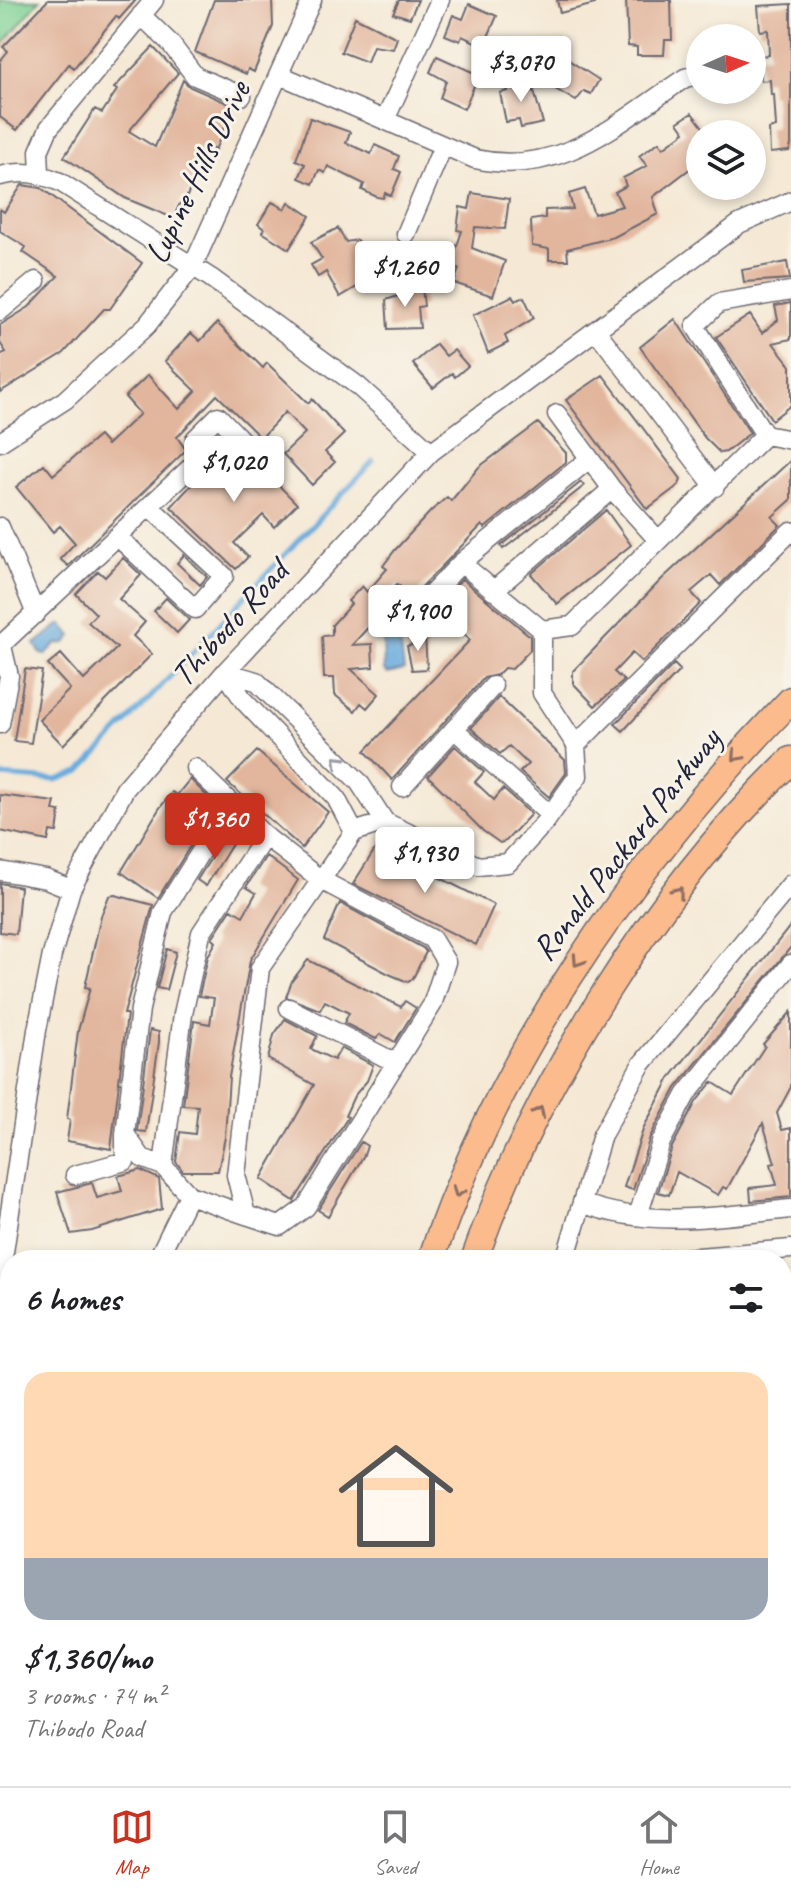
<!DOCTYPE html>
<html lang="en">
<head>
<meta charset="utf-8">
<style>
	:root { --surface:#fff; --page:#f2f2f2; --text:#202124; --muted:#757577; --line:#e0e0e0; --accent:#c8321e }
	body { margin:0; font-family:Caveat,sans-serif; background:var(--page); color:var(--text); height:100vh; display:flex; flex-direction:column; font-size:30px; white-space:nowrap }
	* { box-sizing:border-box; margin:0 }
	p { font-size:26px; color:var(--muted) }
	.icon { flex:none; width:44px; height:44px; fill:none; stroke:currentColor; stroke-width:2; stroke-linecap:round; stroke-linejoin:round }
	.map { position:relative; flex:1; overflow:hidden }
	.sheet { position:absolute; left:0px; top:1250px; width:792px; height:536px; display:flex; flex-direction:column; background:var(--surface); border-radius:32px 32px 0 0; box-shadow:0 4px 12px #0003 }
	.sheet>* { flex:none }
	.needle { width:52px; rotate:87deg }
	.buttons { position:absolute; left:686px; top:24px; display:grid; gap:16px }
	.buttons a { display:grid; place-items:center; width:80px; height:80px; border-radius:50%; background:var(--surface); box-shadow:0 4px 12px #0003; font-size:40px }
	.price { position:absolute; translate:-50% -68px; padding:0 18px; border-radius:8px; background:#fff; color:#222; font-size:26px; line-height:52px; filter:drop-shadow(0 2px 4px #0008) }
	.price::after { content:''; position:absolute; left:50%; top:48px; width:24px; height:18px; margin-left:-12px; background:inherit; clip-path:polygon(0 0,100% 0,50% 100%) }
	.price.current { background:var(--accent); color:#fff }
	ul { padding:0; list-style:none }
	li { display:grid; align-content:center; gap:16px; height:424px; padding:0 24px }
	li span { display:grid; place-items:center; height:248px; border-radius:24px; color:#555 }
	li>.icon { margin-inline-start:auto }
	span .icon { width:144px; height:144px; fill:#fffc; stroke-width:1 }
	li b { font-size:34px }
	h2 { display:flex; justify-content:space-between; align-items:center; height:96px; padding:0 24px; font-size:34px }
	.tabs { display:flex; justify-content:space-around; align-items:center; height:112px; border-top:2px solid var(--line); background:var(--surface); font-size:22px; color:var(--muted) }
	.tabs a { display:grid; justify-items:center; gap:4px }
	.tabs .current { color:var(--accent) }
	.map>svg:first-child { display:block }
	.green { fill:#7ed295; stroke:#507a68; stroke-width:2 }
	.water { fill:#69abdd; stroke:#46668c; stroke-width:2 }
	.lines { fill:none; stroke-linecap:round; stroke-linejoin:round }
	.stream { stroke:#69abdd; stroke-width:5 }
	.building { fill:#e2b69d }
	.minor-casing { stroke:#6c6871; stroke-width:21 }
	.highway-casing { stroke:#6c6871; stroke-width:29 }
	.minor { stroke:#fff; stroke-width:18 }
	.highway { stroke:#fbbb8c; stroke-width:26 }
	.oneway { stroke:#8e6e64 }
	.oneway2 { stroke:#9c9ca7 }
	.labels { text-anchor:middle; dominant-baseline:central; stroke-width:6; stroke-linejoin:round; paint-order:stroke }
	.street-label { font-size:34px; fill:#22223b; stroke:#f7f3e8 }
</style>
</head>
<body>
<div class="map">
<svg width="791" height="1786" viewBox="0 0 791 1786">
	<rect width="100%" height="100%" fill="#f7f3e8"/>
	<filter id="ink" filterUnits="userSpaceOnUse"><feTurbulence type="fractalNoise" baseFrequency=".0125" numOctaves="2"/><feDisplacementMap in="SourceGraphic" scale="16" xChannelSelector="R" yChannelSelector="G"/><feConvolveMatrix kernelMatrix="1 2 1 2 8 2 1 2 1" color-interpolation-filters="sRGB"/></filter>
	<filter id="wash" filterUnits="userSpaceOnUse"><feTurbulence type="fractalNoise" baseFrequency=".006" numOctaves="4" result="noise"/><feDisplacementMap in="SourceGraphic" scale="32" xChannelSelector="R" yChannelSelector="G"/><feGaussianBlur stdDeviation="1.8" result="paint"/><feColorMatrix in="noise" values="0 0 0 0 0 0 0 0 0 0 0 0 0 0 0 0 0 1.4 0 .05"/><feComposite in="paint" operator="in"/></filter>
	<g filter="url(#wash)">
		<rect width="100%" height="100%" fill="#f5e9d5"/>
		<path class="green" d="M0 0H40L0 48Z"/>
		<path class="water" d="M59 625H63L72 636 66 643 56 644 46 655 41 654 35 644Z
			M399 632 404 670 388 674 384 671 383 636Z"/>
		<g class="lines">
			<path class="stream" d="M0 776 57 780 81 771 373 461"/>
		</g>
		<g id="blocks">
			<path class="building" d="M48 0H136L119 19 116 16 74 68 69 64 17 130 0 117V61L8 51 3 47Z
				M214 0H272L273 26 254 72 248 69 246 74 195 52Z
				M399 0H418L410 18 393 13Z
				M557 0H595V4L560 13Z
				M626 0H671L672 40H665L664 55H637V47L628 46Z
				M469 4 497 16 484 46 462 36 460 41 445 35 453 15 463 19Z
				M791 4V145L789 151 770 153 769 129 776 127 774 94 771 95 770 80 761 81 760 56 769 55 768 30 760 31 758 6Z
				M355 17 397 38 393 49 373 46 367 62 341 52Z
				M153 47 178 73 129 131 155 147 183 80 190 87 234 106 215 150 208 147 185 201 182 199 173 218 125 198 64 157 95 109 102 113 117 90 114 88Z
				M437 56 479 75 464 109 440 98 446 81 430 72Z
				M567 59 599 80 591 94 584 91 576 101 550 86Z
				M530 77 543 123 521 128 519 120 506 122 500 93 508 91 507 87 514 85 513 81Z
				M692 113 708 134H700V161L653 197 658 214 614 237 567 249 568 260H549V249L532 246 531 220 545 218V210L573 209 569 194 585 189 594 214 622 206 615 192 626 186 623 178 647 166 639 156 659 142 663 148 685 132 678 122Z
				M310 118 350 132 346 143 371 154 375 145 399 156 394 169 401 172 391 196 385 193 383 198 377 197 362 190 364 184 328 166 325 173 319 170 313 184 299 178 305 164 296 160Z
				M22 185 41 188 142 263 110 309H104L64 353 0 392V355L6 352 0 343V325L29 307 58 276 23 252 26 247 0 231V209L4 212Z
				M472 193 509 199 505 229 475 227 472 248 505 261 493 296 454 283 459 269 450 267 462 231 457 230 460 207 469 209Z
				M272 202 285 209 289 202 310 216 289 249 262 232 264 229 258 224Z
				M338 228 346 242 357 240 380 273 340 297 326 272 318 277 311 265 322 259 311 242Z
				M787 262 790 279 744 282 742 270Z
				M422 288 424 306 418 307 420 328 388 329 386 300 398 296 397 289Z
				M512 296 515 301 524 297 534 318 505 336 508 343 488 353 473 315Z
				M791 303V339L773 343 791 366V405L772 420 716 337 750 315 762 333 778 320 775 306Z
				M675 319 750 433 726 452 720 453 705 438 640 347Z
				M217 323 263 368 267 363 308 403 312 399 344 434 325 452 335 462 312 485 283 454 305 433 285 412 261 438 217 395 177 437 186 450 68 566 60 559 75 543 60 526 53 532 16 487 44 464 53 475 99 436 107 445 140 414 125 397 148 375 179 409 196 391 165 361 191 333 200 341Z
				M436 344 446 356 454 350 468 366 455 377 452 373 433 388 413 364Z
				M603 375 681 479 679 485 647 509 566 400Z
				M538 423 566 453V462L485 528 482 525 413 596 397 584 380 603 386 608 352 645 372 644 373 667 351 669 379 694 367 708 361 703 355 711 335 695 334 678H324L322 636 332 635V625L351 604 348 601 362 586 367 592 387 569 383 566 395 550 431 511 447 497 451 501 479 467Z
				M264 437 277 449 261 467 297 504 274 527 263 515 234 543 248 557 236 569 171 507 206 469 218 479 230 477 254 454Z
				M791 460V500L772 517 780 525 720 585 711 575 691 592 701 603 642 662 632 653 614 672 624 681 595 706 573 683V671L662 579Z
				M581 482 584 486 510 544 503 549 501 546Z
				M606 510 631 545 557 604 531 574Z
				M184 555 207 577 200 585 177 563Z
				M123 558 141 575 119 599 145 622 133 636 152 654 63 745 39 720 70 689 48 665 61 654 84 680 117 648 88 622 96 614 76 594 98 571 105 577Z
				M462 579 530 636V650L512 669 504 668 497 675 484 678 392 780 365 751 470 640 437 606Z
				M166 598 189 620 177 633 154 611Z
				M425 635 427 669 412 670 407 646 412 645 411 636Z
				M674 664 680 670 623 731 615 724Z
				M25 669 42 671 31 743 14 741Z
				M499 697 565 760 566 773 549 797 520 772 528 764 509 746 500 754 471 728Z
				M455 746 484 772 475 782 494 800 503 789 531 814 506 841 500 843 483 831 428 776Z
				M257 751 328 812 302 848 227 782Z
				M190 779 208 797 200 807 210 814 158 898 121 872 159 809 172 792 177 795Z
				M0 795 55 802 53 810 60 811 57 832 50 831 48 841 0 831Z
				M225 836 234 841 206 886 197 880Z
				M377 846 494 905 476 945 353 884Z
				M266 856 298 880 250 960 229 1077 225 1137 218 1171H183L176 1162 180 1132 195 1134 198 1106 183 1105 194 1021 210 1024 214 998 199 996 208 956 216 942 212 938 231 909 243 916 256 893 246 887Z
				M0 883 20 887 16 934 0 932Z
				M115 895 153 905 124 1014H127L111 1149 67 1141 70 1120 67 1119 78 1031 90 988 85 987 101 916 109 896Z
				M340 903 423 948 426 952 413 978 408 982 389 974 324 940Z
				M791 925V947L676 1088 650 1137 633 1190 624 1187 644 1127 670 1078Z
				M167 949 176 952 166 990 157 988Z
				M308 960 401 1007 405 1001 416 1008 395 1042 381 1034 376 1039 344 1023 349 1013 325 1001 320 1010 286 997 292 981Z
				M791 1012V1087L777 1113 782 1130 791 1128V1197L751 1201 750 1188 777 1185 771 1164 775 1163 763 1123 727 1189 723 1187 718 1195 677 1172 669 1195 658 1192 672 1147 696 1102 712 1082 733 1095 765 1046 763 1044Z
				M285 1019 317 1036 311 1049 334 1060 341 1048 373 1065 367 1081 354 1096 345 1116 348 1117 294 1201 261 1179 314 1085 268 1059 274 1035Z
				M150 1030 159 1032V1042L146 1132 137 1131Z
				M361 1142 367 1146 364 1155 328 1216 318 1210Z
				M140 1170 159 1179 162 1209 92 1231 71 1234 57 1192 92 1183 97 1198 122 1191 118 1176Z"/>
		</g>
	</g>
	<g filter="url(#ink)">
		<use href="#blocks" fill-opacity="0" stroke="#6c6871" stroke-width="2"/>
		<g class="lines">
			<g class="minor-casing">
				<path id="minor" d="M141 15 170 43 195 76 242 96
					M280 75 475 159C561 178 617 123 685 78L700 74
					M385 120 440 0
					M40 173 39 151 49 128 154 0
					M0 176C23 170 38 173 60 182L211 278 358 386 431 452
					M406 234 443 146
					M0 311 36 281
					M596 330 715 487
					M557 414 612 489 657 539
					M765 435 695 326 719 303 791 291
					M0 442 65 400 147 325 193 266 312 0
					M0 527 36 614
					M118 537 195 609 224 576 150 507
					M461 563 542 630 572 626 765 435 791 440
					M493 591 612 489
					M421 605 461 563 588 460
					M0 646 207 452 195 439 218 416 246 445 222 468 207 452
					M225 672 256 681 359 782 385 822
					M225 672 244 701 336 798 354 832
					M0 724 9 676 2 646
					M454 729 550 815
					M576 745 791 531
					M195 768 265 836 321 880 354 832 385 822 478 866 508 863 546 821 578 776 576 745 542 693V630
					M402 787 493 686
					M0 871 46 879 71 889
					M321 880 432 939 446 962 432 1005 306 1207 280 1226 246 1215 236 1175 260 968Z
					M289 1008 394 1062
					M163 1166 142 1158 125 1134 140 1009 163 912 231 803
					M75 1175 125 1161V1134
					M582 1203C650 1229 721 1216 791 1209
					M246 1215 189 1195 163 1166 183 1014 201 933 265 836
					M638 1216 661 1142 686 1095 791 964
					M157 1260 189 1195
					M565 1260 602 1135 641 1065 791 884
					M664 1260 791 1249
					M0 1279 37 1030 52 955 71 889 125 789 225 672 431 452 739 224 791 201
					M0 1748 10 1749
					M490 1776 491 1786
					M628 1776V1786
					M58 1786 59 1776
					M175 1786 179 1776"/>
			</g>
			<g class="highway-casing">
				<path id="highway" d="M431 1260C503 1046 636 861 791 700
					M474 1260C536 1083 656 891 791 760
					M260 1786 263 1776
					M303 1786 306 1776"/>
			</g>
			<use href="#minor" class="minor"/>
			<use href="#highway" class="highway"/>
		</g>
		<defs><path id="oneway-chevron" d="M-2-3.5L2.5 0L-2 3.5" fill="none" stroke-width="1.6" stroke-linecap="round" stroke-linejoin="round" transform="scale(2)"/></defs>
		<g class="oneway">
			<use href="#oneway-chevron" transform="translate(737 756) rotate(132)"/>
			<use href="#oneway-chevron" transform="translate(678 892) rotate(-52)"/>
			<use href="#oneway-chevron" transform="translate(578 961) rotate(123)"/>
			<use href="#oneway-chevron" transform="translate(539 1112) rotate(-64)"/>
			<use href="#oneway-chevron" transform="translate(458 1192) rotate(112)"/>
		</g>
		<use class="oneway2" href="#oneway-chevron" transform="translate(338 761) rotate(-135)"/>
	</g>
	<g class="labels">
		<g class="street-label">
			<text transform="translate(197 172) rotate(-64)">Lupine Hills Drive</text>
			<text transform="translate(229 623) rotate(-48)">Thibodo Road</text>
			<text transform="translate(626 844) rotate(-52)">Ronald Packard Parkway</text>
		</g>
	</g>
</svg>
<div class="buttons">
<a><svg class="needle" viewBox="-14 -14 28 28"><path d="M0-13l5 13h-10z" fill="#e53935"/><path d="M0 13l5-13h-10z" fill="#757577"/></svg></a>
<a><svg class="icon" aria-label="layers" viewBox="0 0 24 24"><path d="M12 4l9 5-9 5-9-5zM3 14l9 5 9-5"/></svg></a>
</div>
<b class="price" style="left:521px;top:104px">$3,070</b>
<b class="price" style="left:405px;top:309px">$1,260</b>
<b class="price" style="left:234px;top:504px">$1,020</b>
<b class="price" style="left:418px;top:653px">$1,900</b>
<b class="price current" style="left:215px;top:861px">$1,360</b>
<b class="price" style="left:425px;top:895px">$1,930</b>
<section class="sheet">
<h2>6 homes<svg class="icon" aria-label="filters" viewBox="0 0 24 24"><path d="M4 7h16M4 17h16"/><circle cx="9" cy="7" r="2"/><circle cx="15" cy="17" r="2"/></svg></h2>
<ul>
<li><span style="background:linear-gradient(#ffd9b3 75%,#9aa5b1 0)"><svg class="icon" aria-label="home" viewBox="0 0 24 24"><path d="M3 11l9-7 9 7M6 9v11h12V9"/></svg></span><div><b>$1,360/mo</b><p>3 rooms · 74 m²</p><p>Thibodo Road</p></div></li>
</ul>
</section>
</div>
<nav class="tabs">
<a class="current"><svg class="icon" aria-label="map" viewBox="0 0 24 24"><path d="M3 6l6-2 6 2 6-2v14l-6 2-6-2-6 2zM9 4v14M15 6v14"/></svg>Map</a>
<a><svg class="icon" aria-label="saved" viewBox="0 0 24 24"><path d="M7 4h10v16l-5-4-5 4z"/></svg>Saved</a>
<a><svg class="icon" aria-label="home" viewBox="0 0 24 24"><path d="M3 11l9-7 9 7M6 9v11h12V9"/></svg>Home</a>
</nav>
</body>
</html>
